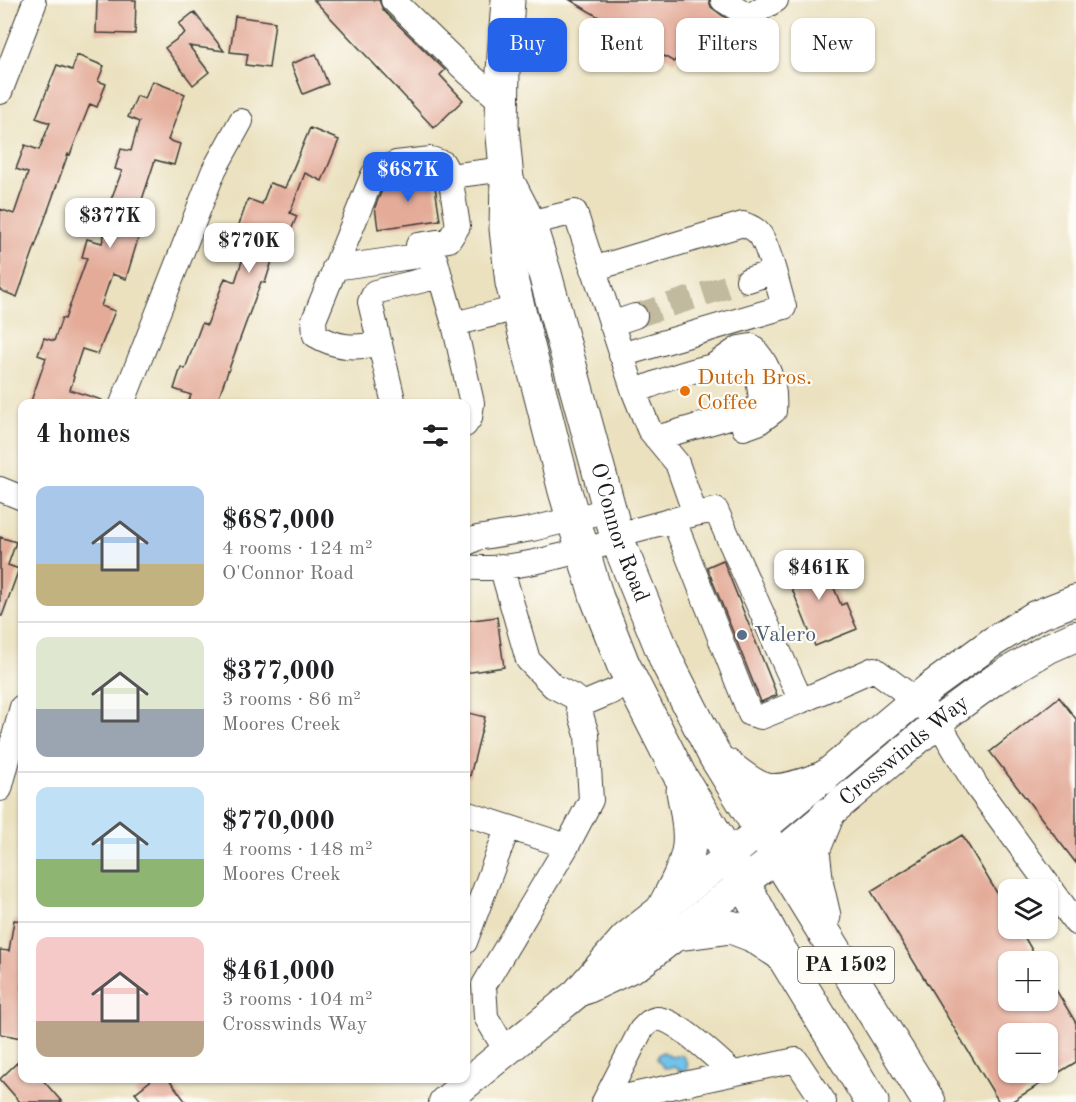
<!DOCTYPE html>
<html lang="en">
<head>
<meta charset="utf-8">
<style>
	:root { --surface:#fff; --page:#f2f2f2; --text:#202124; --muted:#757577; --line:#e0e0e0; --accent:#2563eb }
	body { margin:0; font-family:"Old Standard TT",serif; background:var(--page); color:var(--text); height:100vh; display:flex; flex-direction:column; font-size:22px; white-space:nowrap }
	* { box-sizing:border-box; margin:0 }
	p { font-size:20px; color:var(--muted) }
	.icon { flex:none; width:33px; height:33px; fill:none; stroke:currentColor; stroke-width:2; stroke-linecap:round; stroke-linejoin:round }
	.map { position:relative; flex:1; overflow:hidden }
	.details { position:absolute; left:18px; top:399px; width:452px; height:684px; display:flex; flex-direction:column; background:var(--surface); border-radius:12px; box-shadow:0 2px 4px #0004 }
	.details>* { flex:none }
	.top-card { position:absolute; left:488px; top:18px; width:498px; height:54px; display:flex; gap:12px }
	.tools { position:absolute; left:998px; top:879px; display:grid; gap:12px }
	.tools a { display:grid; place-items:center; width:60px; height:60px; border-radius:12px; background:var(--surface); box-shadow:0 2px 4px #0004; font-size:30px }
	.price { position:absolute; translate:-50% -51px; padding:0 14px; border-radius:12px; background:#fff; color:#222; font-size:20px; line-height:39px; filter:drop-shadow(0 2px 3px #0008) }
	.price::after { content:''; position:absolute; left:50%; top:36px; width:18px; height:14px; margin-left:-9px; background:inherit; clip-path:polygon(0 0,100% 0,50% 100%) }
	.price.on { background:var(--accent); color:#fff }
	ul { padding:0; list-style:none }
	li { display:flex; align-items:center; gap:18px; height:150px; padding:0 18px }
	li+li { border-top:2px solid var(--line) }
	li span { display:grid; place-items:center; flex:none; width:168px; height:120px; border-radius:12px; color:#555 }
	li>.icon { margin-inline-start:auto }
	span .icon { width:72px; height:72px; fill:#fffc; stroke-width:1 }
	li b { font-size:26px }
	h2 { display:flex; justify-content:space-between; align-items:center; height:72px; padding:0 18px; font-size:26px }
	.chip { padding:0 21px; border-radius:12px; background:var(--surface); box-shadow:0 2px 4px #0004; font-size:21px; line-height:54px }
	.chip.on { background:var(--accent); color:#fff }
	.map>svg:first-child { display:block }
	.water { fill:#6fc3eb; stroke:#467084; stroke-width:1.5 }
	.building { fill:#e4ab99; fill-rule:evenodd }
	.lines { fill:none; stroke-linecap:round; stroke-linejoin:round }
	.minor-tunnel { stroke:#c2ba9e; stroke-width:24; stroke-dasharray:24 12; stroke-linecap:butt }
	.minor-casing { stroke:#3b3a34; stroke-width:26 }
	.major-casing { stroke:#3b3a34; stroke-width:32 }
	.highway-casing { stroke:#3b3a34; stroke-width:35 }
	.minor { stroke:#fff; stroke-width:24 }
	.major { stroke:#fff; stroke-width:30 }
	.highway { stroke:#fff; stroke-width:33 }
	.food-dot { fill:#e8710a; stroke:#fdfcf7; stroke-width:2 }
	.service-dot { fill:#5c6f8a; stroke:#fdfcf7; stroke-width:2 }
	.labels { text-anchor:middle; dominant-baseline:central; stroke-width:4.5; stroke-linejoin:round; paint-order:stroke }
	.shield { fill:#fdfcf7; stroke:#605f5e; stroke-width:1.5 }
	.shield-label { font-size:21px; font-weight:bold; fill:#1c1c1c }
	.food-label { font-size:22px; fill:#c56008; stroke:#fdfcf7; text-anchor:start }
	.street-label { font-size:22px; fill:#1c1c1c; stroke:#fdfcf7 }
	.service-label { font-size:22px; fill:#4e5e75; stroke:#fdfcf7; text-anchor:start }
</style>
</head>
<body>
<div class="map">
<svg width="1076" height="1102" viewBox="0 0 1076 1102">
	<rect width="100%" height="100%" fill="#fdfcf7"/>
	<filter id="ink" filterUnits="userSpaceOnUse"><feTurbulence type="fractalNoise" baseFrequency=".0167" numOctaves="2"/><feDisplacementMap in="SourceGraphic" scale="12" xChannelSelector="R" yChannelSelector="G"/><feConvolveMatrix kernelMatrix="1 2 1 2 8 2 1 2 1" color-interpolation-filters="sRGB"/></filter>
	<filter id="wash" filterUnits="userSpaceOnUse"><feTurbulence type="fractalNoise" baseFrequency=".008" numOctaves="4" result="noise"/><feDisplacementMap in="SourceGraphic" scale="24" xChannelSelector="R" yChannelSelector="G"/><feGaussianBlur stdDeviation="1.35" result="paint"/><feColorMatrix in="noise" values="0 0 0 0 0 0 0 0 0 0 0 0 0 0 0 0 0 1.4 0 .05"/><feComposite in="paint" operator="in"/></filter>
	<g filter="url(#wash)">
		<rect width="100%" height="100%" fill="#ebe1bf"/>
		<path class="water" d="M663 1052 671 1057 682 1055 687 1063V1068L683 1072 674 1067 664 1068 657 1059 658 1055Z"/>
		<g id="blocks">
			<path class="building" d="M97 0H136L135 34 96 33Z
				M314 0H379L383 10 445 70 440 75 463 100 434 128Z
				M570 0H709L711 7 727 19 718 34 697 22 674 62Z
				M194 12 224 51 189 46 209 72 193 85 165 48 185 33 179 24Z
				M235 16 275 22 269 68 246 65 248 54 230 52Z
				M316 54 328 84 303 94 291 64Z
				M77 55 104 66 98 81 106 84 97 107 90 104 70 155 68 154 17 297 0 290V209L14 214 28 173 16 169 25 145 39 150 50 123 36 118 57 65 72 70Z
				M152 81 185 94 168 140 180 144 174 165 155 160 139 209 153 214 147 231 141 229 126 279 112 274 101 306 115 311 98 354 82 349 73 376 74 377 70 390 102 400V404H30L46 358 38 355 44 338 54 341 62 318 65 319 87 258 82 257 87 239 102 243 109 216 105 215 122 171 115 169 121 149 131 151 139 122 128 117 137 96 145 99Z
				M310 128 339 140 322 181 305 173 290 213 297 216 289 235 281 232 265 283 261 282 216 404H188L191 395 174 389 181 367 185 369 202 323 207 325 225 278 235 282 245 252 231 247 248 199 262 204 270 183 285 188Z
				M429 174 434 180 440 220 378 229 375 207 384 185 390 182 415 178 414 175Z
				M0 537 16 542 8 565 19 569 2 616H0Z
				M820 554 841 605 846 603 857 629 815 646 784 569Z
				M723 560 777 695 761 702 707 567Z
				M497 617 504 667 465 673V621Z
				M1059 697 1076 719V863L990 752Z
				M465 712 485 717 470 776H465Z
				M962 835 1008 911V928H1019L1039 962H1008V1000H1047V975L1076 1023V1062L1011 1102H999L871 891ZM1008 1034H1047V1072H1008Z
				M14 920 22 921V1038L0 1034V950L9 951Z
				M22 1058V1078H41L62 1102H20L0 1079Z
				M154 1078H168L186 1102H142L135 1093Z"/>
		</g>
	</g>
	<g filter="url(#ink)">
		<use href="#blocks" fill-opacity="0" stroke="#3b3a34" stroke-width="1.5"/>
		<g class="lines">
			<path class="minor-tunnel" d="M635 316 748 280"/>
			<g class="minor-casing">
				<path id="minor" d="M393 0 468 73 503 103
					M723 0 749 16 776 0
					M0 92 34 4
					M529 223 575 212 634 392 649 429 677 463 695 514
					M418 245 449 240 458 226 450 176
					M334 268 425 255 436 261 440 276
					M593 269 743 224C751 227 758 230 762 238 771 254 778 287 784 307L621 355
					M748 280 773 272
					M454 324 518 308
					M611 324 635 316
					M380 343C355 349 337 348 315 335L314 320 373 175 396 163 431 159 443 163 450 176 506 169
					M713 366 739 348 751 346C770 364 776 385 774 411L758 423 744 428
					M634 392C659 382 732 350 754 374 760 381 760 392 761 401L754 410 656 438
					M122 404 214 170 241 121
					M394 404 370 302 375 292 440 276 454 324 472 403 470 418 465 425
					M0 489 22 498
					M674 521 750 714 761 717 801 701
					M617 535 695 514 716 510 801 701 874 669 916 700 938 722 977 787 1076 923
					M465 544 477 538 532 529 609 510
					M501 566 528 660 553 686 576 698 587 735 591 800 567 846 484 985 486 1017 506 1051
					M465 567C511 573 573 552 618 541
					M578 706 633 683
					M0 789 22 707
					M465 813 567 846
					M465 942 508 827
					M605 1101 796 1060 824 1102
					M604 1102 641 1030C646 1025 650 1020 656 1019 673 1016 719 1061 733 1073"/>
			</g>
			<g class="major-casing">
				<g id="major">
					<path id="s1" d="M586 989 639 964 778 856 949 713 994 680 1049 648 1076 636"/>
					<path d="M444 1102 577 993 625 938 729 856 932 686 991 643 1035 616 1076 600"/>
				</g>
			</g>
			<g class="highway-casing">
				<g id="highway">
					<path d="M508 0 503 71 502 126 507 179 506 229 512 283 565 491 597 598 623 664 679 774 729 856 783 956 872 1102"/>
					<path id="s2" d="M510 186 529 223 545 274 618 541 667 662 715 756 929 1102"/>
					<path d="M726 765C738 774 752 787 767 790 784 793 807 784 823 778"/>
					<path d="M662 911C672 891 686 869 689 846 691 827 686 809 683 791"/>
					<path d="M824 916 817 886 813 851 828 814"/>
					<path d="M678 934 731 927 752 935 783 955"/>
				</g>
			</g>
			<use href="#minor" class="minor"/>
			<use href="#major" class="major"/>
			<use href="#highway" class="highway"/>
		</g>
	</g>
	<circle class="food-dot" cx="685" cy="391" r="6"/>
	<circle class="service-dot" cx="742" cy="635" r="6"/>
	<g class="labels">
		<rect class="shield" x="798" y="947" width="96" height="36" rx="4.5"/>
		<g class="shield-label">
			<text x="846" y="965">PA 1502</text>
		</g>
		<g class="food-label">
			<text x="697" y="378">Dutch Bros.<tspan x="697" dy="25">Coffee</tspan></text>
		</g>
		<g class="street-label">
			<text stroke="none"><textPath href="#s2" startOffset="364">O'Connor Road</textPath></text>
			<text stroke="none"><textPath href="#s1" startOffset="399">Crosswinds Way</textPath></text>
		</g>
		<g class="service-label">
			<text x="754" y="635">Valero</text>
		</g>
	</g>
</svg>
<div class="tools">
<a><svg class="icon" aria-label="layers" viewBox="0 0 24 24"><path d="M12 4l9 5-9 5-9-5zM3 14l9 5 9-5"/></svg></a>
<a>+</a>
<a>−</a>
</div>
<b class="price on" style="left:408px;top:203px">$687K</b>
<b class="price" style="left:110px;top:249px">$377K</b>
<b class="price" style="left:249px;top:274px">$770K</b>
<b class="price" style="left:819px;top:601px">$461K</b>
<div class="top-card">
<a class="chip on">Buy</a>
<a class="chip">Rent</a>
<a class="chip">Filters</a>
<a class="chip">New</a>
</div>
<section class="details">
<h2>4 homes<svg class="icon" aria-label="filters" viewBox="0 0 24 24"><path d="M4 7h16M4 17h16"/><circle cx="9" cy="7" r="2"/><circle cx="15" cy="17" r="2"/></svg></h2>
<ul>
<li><span style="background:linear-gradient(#a9c7e8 65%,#c2b280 0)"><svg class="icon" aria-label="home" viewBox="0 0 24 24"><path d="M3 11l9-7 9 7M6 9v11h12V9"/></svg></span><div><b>$687,000</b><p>4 rooms · 124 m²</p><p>O'Connor Road</p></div></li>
<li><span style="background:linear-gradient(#dfe7d0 60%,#9aa5b1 0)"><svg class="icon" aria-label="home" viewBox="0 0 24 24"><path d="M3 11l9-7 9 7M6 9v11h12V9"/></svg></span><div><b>$377,000</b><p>3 rooms · 86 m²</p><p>Moores Creek</p></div></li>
<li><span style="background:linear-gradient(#bfe0f5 60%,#8fb573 0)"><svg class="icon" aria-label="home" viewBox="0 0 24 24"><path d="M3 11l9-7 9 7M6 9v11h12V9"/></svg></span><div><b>$770,000</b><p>4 rooms · 148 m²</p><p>Moores Creek</p></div></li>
<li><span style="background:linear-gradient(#f6c9c9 70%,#b9a48a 0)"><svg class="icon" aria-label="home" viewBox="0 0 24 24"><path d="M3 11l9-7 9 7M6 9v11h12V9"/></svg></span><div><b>$461,000</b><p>3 rooms · 104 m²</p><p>Crosswinds Way</p></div></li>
</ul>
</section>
</div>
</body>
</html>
